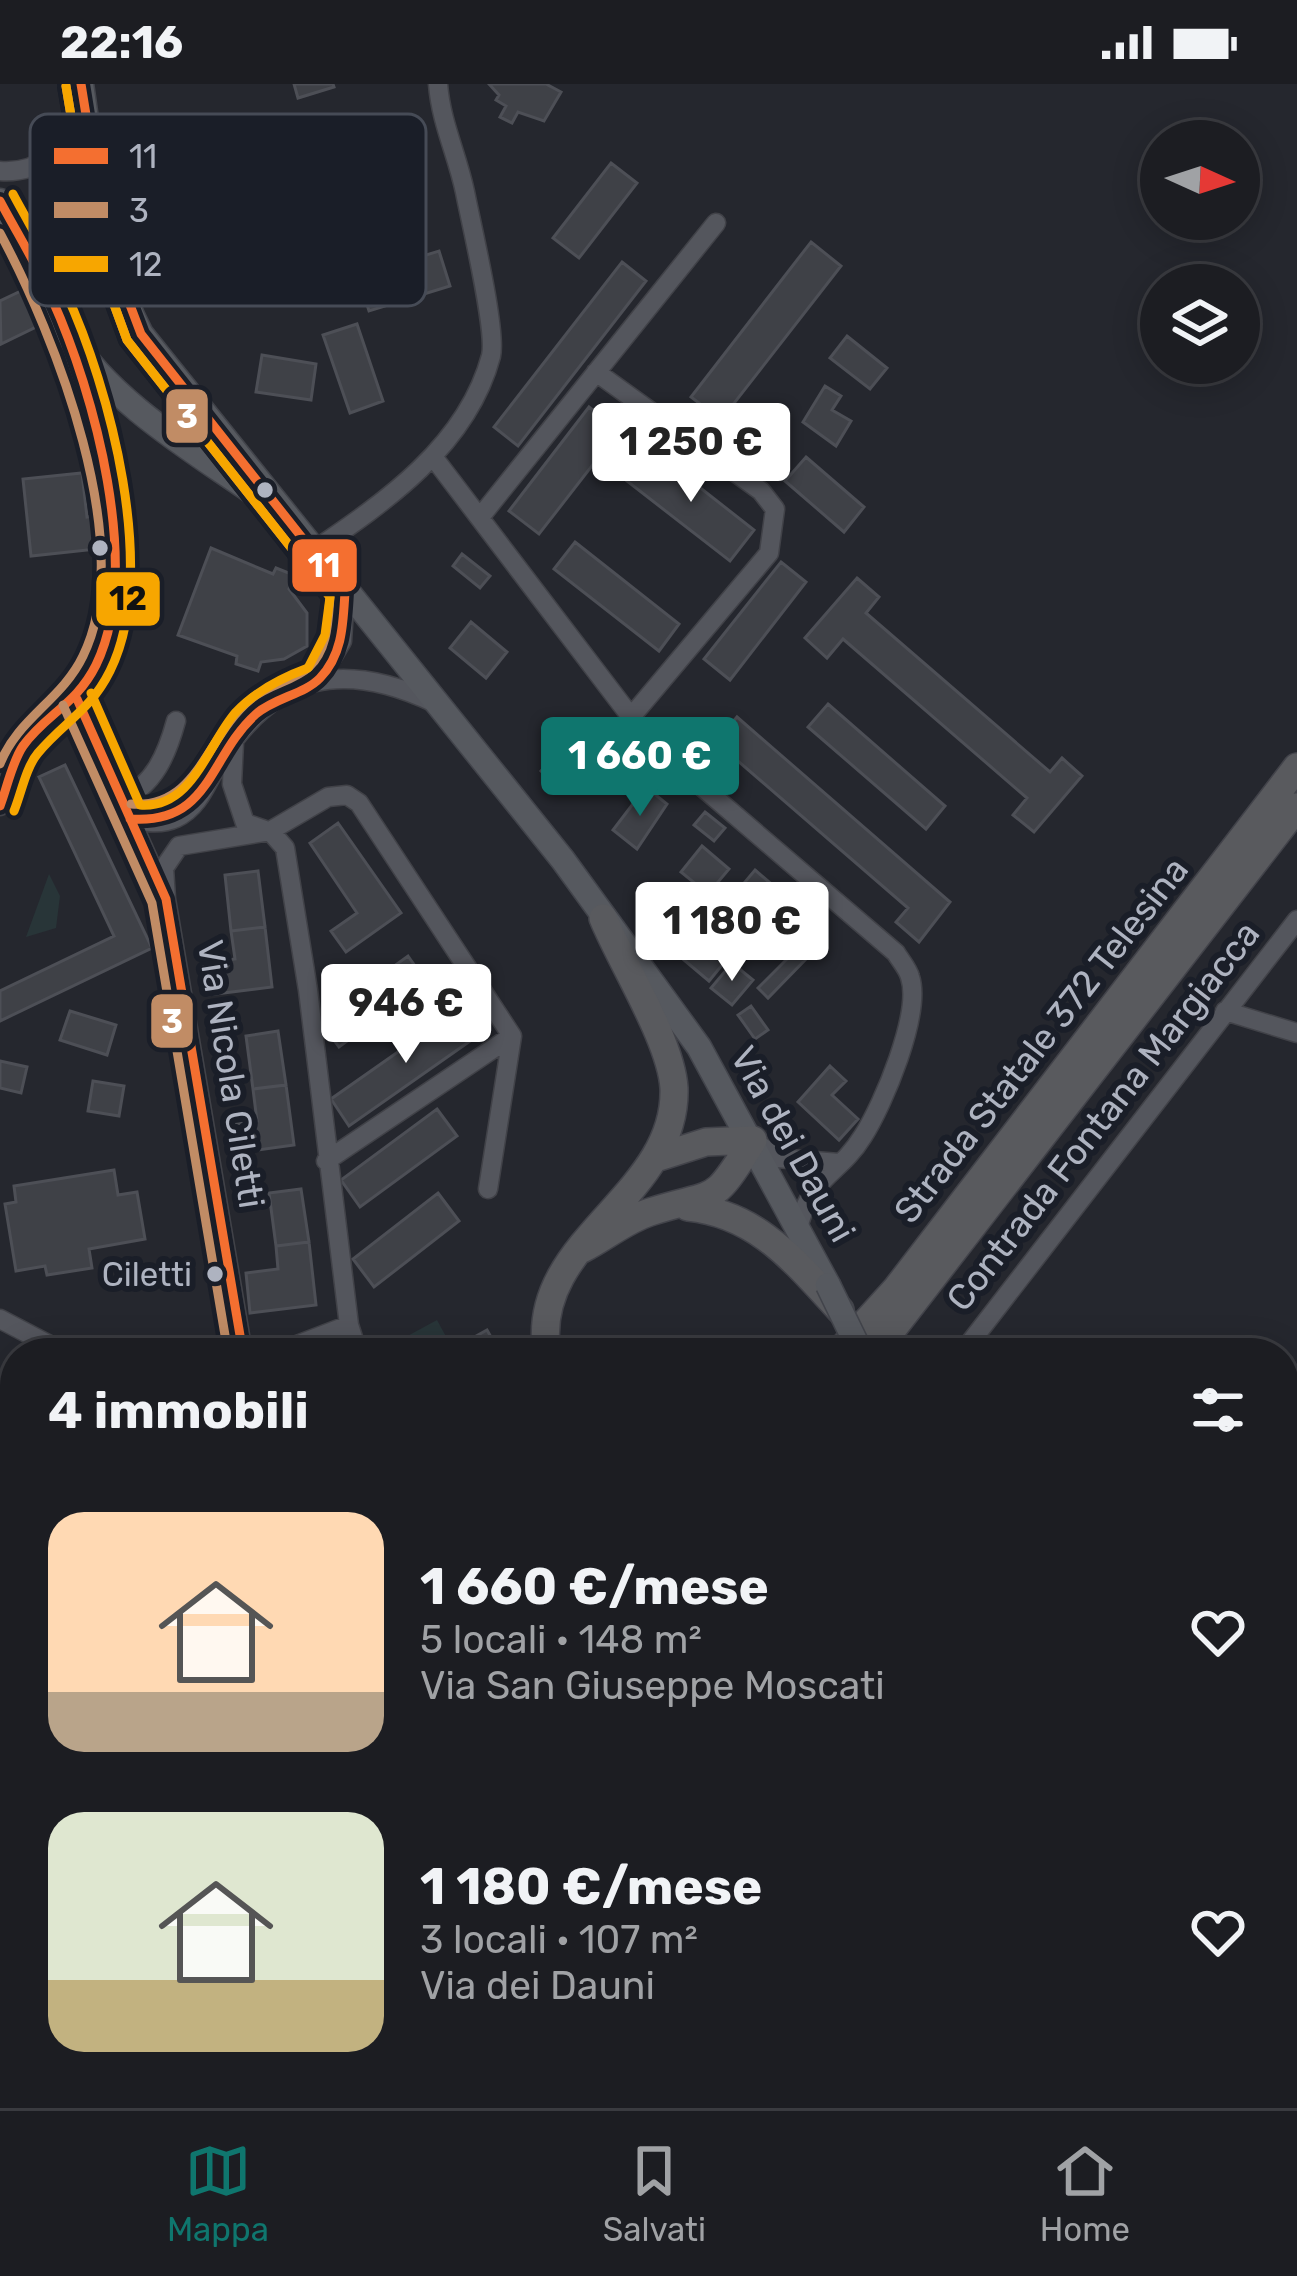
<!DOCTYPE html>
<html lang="it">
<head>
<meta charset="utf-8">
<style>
	:root { --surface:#1c1d22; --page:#25262a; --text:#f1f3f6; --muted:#a0a2a5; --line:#3a3b40; --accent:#0f766e }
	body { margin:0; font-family:Rubik,sans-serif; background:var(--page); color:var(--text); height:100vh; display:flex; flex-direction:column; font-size:45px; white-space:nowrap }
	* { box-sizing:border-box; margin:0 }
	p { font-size:39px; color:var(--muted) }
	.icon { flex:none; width:66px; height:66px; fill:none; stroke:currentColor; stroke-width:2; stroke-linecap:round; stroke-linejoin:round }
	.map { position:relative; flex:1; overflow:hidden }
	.sheet { position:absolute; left:0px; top:1254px; width:1299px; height:771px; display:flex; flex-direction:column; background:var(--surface); border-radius:48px 48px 0 0; box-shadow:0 6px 30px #0003,0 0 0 3px var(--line) }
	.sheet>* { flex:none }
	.needle { width:78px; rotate:93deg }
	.controls { position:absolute; left:1140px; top:36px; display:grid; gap:24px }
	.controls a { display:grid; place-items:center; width:120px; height:120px; border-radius:50%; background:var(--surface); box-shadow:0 6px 30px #0003,0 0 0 3px var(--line); font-size:60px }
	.price { position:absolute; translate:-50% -102px; padding:0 27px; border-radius:12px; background:#fff; color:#222; font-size:39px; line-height:78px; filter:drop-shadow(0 3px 6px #0008) }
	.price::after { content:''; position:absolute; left:50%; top:72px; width:36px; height:27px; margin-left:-18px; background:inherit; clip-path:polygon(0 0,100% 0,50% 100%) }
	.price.current { background:var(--accent); color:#fff }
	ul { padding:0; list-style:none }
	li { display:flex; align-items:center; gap:36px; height:300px; padding:0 48px }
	li span { display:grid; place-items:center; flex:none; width:336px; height:240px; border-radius:36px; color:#555 }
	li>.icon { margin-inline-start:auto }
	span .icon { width:144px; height:144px; fill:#fffc; stroke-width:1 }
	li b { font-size:51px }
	h2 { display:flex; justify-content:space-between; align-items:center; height:144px; padding:0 48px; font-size:51px }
	.status { display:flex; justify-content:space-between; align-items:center; height:84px; padding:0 60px; background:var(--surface); direction:ltr }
	.status svg { height:33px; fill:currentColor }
	.menu { display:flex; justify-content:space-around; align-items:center; height:168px; border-top:3px solid var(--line); background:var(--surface); font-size:33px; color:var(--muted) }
	.menu a { display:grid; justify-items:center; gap:6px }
	.menu .current { color:var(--accent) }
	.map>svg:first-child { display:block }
	.green { fill:#283538 }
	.building { fill:#3f4147; stroke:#4d4f56; stroke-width:3 }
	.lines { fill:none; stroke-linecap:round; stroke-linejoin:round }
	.minor-casing { stroke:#414248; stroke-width:21 }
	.major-casing { stroke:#42444b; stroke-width:27 }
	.highway-casing { stroke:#42434a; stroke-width:30 }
	.minor { stroke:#54565d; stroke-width:18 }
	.major { stroke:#56595f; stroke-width:24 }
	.highway { stroke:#595a5e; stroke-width:27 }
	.major-bridge-casing { stroke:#42444b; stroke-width:27; stroke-linecap:butt }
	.major-bridge { stroke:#56595f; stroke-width:24 }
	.bus-1-casing { stroke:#1a1e28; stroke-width:18 }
	.bus-2-casing { stroke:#1a1e28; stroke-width:18 }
	.bus-3-casing { stroke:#1a1e28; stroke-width:18 }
	.bus-1 { stroke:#f46f30; stroke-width:9 }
	.bus-2 { stroke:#c18c65; stroke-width:9 }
	.bus-3 { stroke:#f7a600; stroke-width:9 }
	.bus-dot { fill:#aeb3c0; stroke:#1a1e28; stroke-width:4.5 }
	.labels { text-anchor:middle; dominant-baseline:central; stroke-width:12; stroke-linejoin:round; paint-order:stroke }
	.bus-label { font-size:33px; fill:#aeb3c0; stroke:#1a1e28; text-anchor:end }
	.street-label { font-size:36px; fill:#aeb3c0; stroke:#1a1e28 }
	.key { fill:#1a1e28; stroke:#464b56; stroke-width:3 }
	.key-label { font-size:33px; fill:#aeb3c0 }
	.line-badge { stroke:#1a1e28; stroke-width:4.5 }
	.badge-label { font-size:33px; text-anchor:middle; font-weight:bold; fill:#fff }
	.pale-badge-label { font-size:33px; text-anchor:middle; font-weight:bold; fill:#111 }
</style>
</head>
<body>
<div class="status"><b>22:16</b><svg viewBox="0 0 49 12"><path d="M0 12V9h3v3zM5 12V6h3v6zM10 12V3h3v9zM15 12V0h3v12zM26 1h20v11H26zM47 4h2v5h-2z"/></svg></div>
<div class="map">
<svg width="1297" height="2024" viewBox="0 0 1297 2024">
	<rect width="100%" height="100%" fill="#25272e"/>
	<path class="green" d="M49 790 60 812 56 844 26 853Z
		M437 1236 455 1269H393L389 1262Z"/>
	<path class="building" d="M294 0H333L334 3 298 14Z
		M489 0H546L561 8 544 37 518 28 512 39 500 33 506 22 496 16 499 11Z
		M611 79 637 99 579 174 553 154Z
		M811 158 841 182 721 336 691 313Z
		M439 167 450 202 369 227 358 192Z
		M622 178 646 197 518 362 494 343Z
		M21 207 38 242 1 260 0 217Z
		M357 240 383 317 350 329 323 251Z
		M847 252 887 284 870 305 830 274Z
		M262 271 316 280 311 316 256 308Z
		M825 302 841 312 832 326 851 337 836 362 803 338Z
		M589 323 619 347 539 450 509 427Z
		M652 366 754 446 730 477 627 397Z
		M806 373 864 423 844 448 785 397Z
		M82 389 87 433 94 432 97 465 31 472 23 395Z
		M575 458 679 540 659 567 554 485Z
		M211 464 273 490 276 484 294 491 289 505 307 529V562L284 575 261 578 258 587 236 580 237 572 178 551Z
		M462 470 490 492 480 504 453 482Z
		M781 478 806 498 730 596 704 575Z
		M857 494 879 513 866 529 1050 688 1062 674 1082 692 1034 748 1013 731 1027 714 843 555 827 574 805 554Z
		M471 538 507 568 486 594 450 564Z
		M828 620 945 722 926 745 808 643Z
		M737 633 950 818 919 858 896 838 908 824 731 671 720 684 697 664 719 638 727 645Z
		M576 651 593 668 558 704 541 687Z
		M65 681 152 864 0 937V907L114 852 39 693Z
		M652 708 667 720 637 765 613 746 639 712 645 717Z
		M705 728 725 744 714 757 694 741Z
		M338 739 401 829 346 868 331 847 357 829 310 759Z
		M702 762 729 785 708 810 681 788Z
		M755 786 782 809 740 859 713 836Z
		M258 787 265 843 231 847 225 791Z
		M265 843 272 903 207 911 203 879 235 875 231 847Z
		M702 854 727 875 709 897 684 876Z
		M795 867 805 876 768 914 758 904Z
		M408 872 427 899 339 963 319 936Z
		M732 879 753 896 732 921 711 904Z
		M751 922 768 946 755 955 738 931Z
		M462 923 480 950 349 1042 331 1015Z
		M70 927 116 941 107 971 60 956Z
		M278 947 286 1001 253 1005 246 952Z
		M0 977 27 983 21 1009 0 1004Z
		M830 982 846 997 832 1011 858 1035 839 1056 798 1018Z
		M93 997 124 1002 119 1032 88 1027Z
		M286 1001 294 1061 229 1070 225 1042 257 1037 253 1005Z
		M437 1025 457 1052 360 1123 341 1096Z
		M114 1086 118 1111 137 1108 145 1155 89 1165 92 1184 47 1191 45 1182 16 1187 5 1120 16 1118 14 1102Z
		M301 1105 309 1158 276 1162 269 1109Z
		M438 1109 459 1137 374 1203 353 1175Z
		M309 1158 316 1221 250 1229 246 1189 278 1185 276 1162Z
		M487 1246 495 1260 489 1263 492 1269H466L462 1260Z
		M15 1334V1392L0 1377V1350Z
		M0 1505 15 1519V1560L0 1546Z
		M15 1629V1673L0 1690V1645Z
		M721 2010H821V2012L721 2015Z
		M826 2010H942L943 2022 827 2024Z"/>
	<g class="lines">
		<g class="minor-casing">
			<path id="minor" d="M0 87C42 90 64 64 85 31
				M596 288 761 407 775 425 769 469 631 633
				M434 374 631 633 687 690 896 869C900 876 908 885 910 893 922 929 883 1021 863 1052 838 1092 814 1089 799 1140
				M481 432 716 139
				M313 467C385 418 467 362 491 272 497 247 471 139 465 108 457 70 441 39 438 0
				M318 597 342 557 345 508
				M77 615 166 815 243 1269
				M234 658 232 700 245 739 265 746
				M121 715C154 702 167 670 176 637
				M0 722C7 703 12 678 23 661 37 641 63 633 78 613 147 514 107 372 74 266
				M130 735C145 738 161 741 176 734 200 723 207 697 220 676 276 588 344 576 435 619
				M270 747 285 764 308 906 349 1241 276 1269
				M166 815 164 784 179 762 270 747 328 713 347 711 359 719 512 952 488 1105
				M1225 927 1297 949
				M753 1056 777 1074 839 1079
				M326 1077 512 952
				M0 1235 65 1269
				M349 1241 358 1269
				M962 1269 1297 836
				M0 1469 15 1483
				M1284 1725 1297 1707
				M584 2010 589 2024
				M297 2024 306 2010
				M516 2024 518 2010"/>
		</g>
		<g class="major-casing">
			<path id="major" d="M81 0C94 87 100 172 141 250L563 776 699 963 828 1201
				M0 117C28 158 43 206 68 249 110 319 199 370 264 416
				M1044 2010 1046 2024"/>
		</g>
		<g class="highway-casing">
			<path id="highway" d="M659 1073 706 1058 753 1056
				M688 1123C758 1130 795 1178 840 1226
				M582 1165C604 1154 627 1135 650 1128 719 1106 711 1124 753 1056
				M547 1269C528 1156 678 1113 674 1004 671 957 623 882 603 834
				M838 1269 897 1204 1297 683
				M874 1269 1297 723
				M0 1947 15 1936
				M0 1977 15 1966"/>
		</g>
		<use href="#minor" class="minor"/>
		<use href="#major" class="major"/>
		<use href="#highway" class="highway"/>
		<g class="major-bridge-casing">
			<path id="major-bridge" d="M828 1201 861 1269"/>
		</g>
		<use href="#major-bridge" class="major-bridge"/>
		<g class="bus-1-casing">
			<path id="bus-1" d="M81 0 107 160 141 250 345 508C343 539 343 570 320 594 305 610 274 614 256 630 208 673 211 741 130 735
				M0 117C17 149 37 181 52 215 94 308 143 485 96 581 76 621 46 630 23 662 12 678 7 704 0 722
				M77 615 166 815 243 1269"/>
		</g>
		<g class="bus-2-casing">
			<path id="bus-2" d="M66 2 93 163 127 256 330 513C328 537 328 565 309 583 294 597 267 601 251 615 206 651 199 725 131 720
				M0 149C55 252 138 460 83 572 62 616 17 635 0 680
				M63 621 152 819 228 1269"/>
		</g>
		<g class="bus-3-casing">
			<path id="bus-3" d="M66 2 93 163 127 256 330 513 325 551 308 584C281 594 256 607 236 628 207 661 193 725 140 721L91 609
				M13 110C30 142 50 174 65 207 110 304 159 488 110 587 90 627 65 637 38 669 26 683 21 710 14 727"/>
		</g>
		<use href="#bus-1" class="bus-1"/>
		<use href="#bus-2" class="bus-2"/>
		<use href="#bus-3" class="bus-3"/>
	</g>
	<g class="bus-dot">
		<circle cx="265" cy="406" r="10"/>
		<circle cx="100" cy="464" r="10"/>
		<circle cx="215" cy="1190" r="10"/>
	</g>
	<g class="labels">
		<g class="bus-label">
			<text x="192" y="1190">Ciletti</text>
		</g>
		<g class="street-label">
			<text transform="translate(1041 956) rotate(-52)">Strada Statale 372 Telesina</text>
			<text transform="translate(231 990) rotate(81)">Via Nicola Ciletti</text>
			<text transform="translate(1103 1032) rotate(-52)">Contrada Fontana Margiacca</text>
			<text transform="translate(793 1060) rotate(61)">Via dei Dauni</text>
		</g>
	</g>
	<rect x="30" y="30" width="396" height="192" rx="18" class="key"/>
	<rect x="54" y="64" width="54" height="16" fill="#f46f30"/>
	<rect x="54" y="118" width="54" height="16" fill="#c18c65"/>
	<rect x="54" y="172" width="54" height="16" fill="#f7a600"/>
	<g class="key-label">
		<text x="129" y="84">11</text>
		<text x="129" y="138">3</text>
		<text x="129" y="192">12</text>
	</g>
	<g class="line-badge">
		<rect x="164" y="303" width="46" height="58" rx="12" fill="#c18c65"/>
		<rect x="290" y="453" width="69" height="57" rx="12" fill="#f46f30"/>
		<rect x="94" y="486" width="68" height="58" rx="12" fill="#f7a600"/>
		<rect x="149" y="908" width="46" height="58" rx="12" fill="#c18c65"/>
	</g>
	<g class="badge-label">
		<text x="187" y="344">3</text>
		<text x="324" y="493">11</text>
		<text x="172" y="949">3</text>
	</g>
	<g class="pale-badge-label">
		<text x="128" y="526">12</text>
	</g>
</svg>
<div class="controls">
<a><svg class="needle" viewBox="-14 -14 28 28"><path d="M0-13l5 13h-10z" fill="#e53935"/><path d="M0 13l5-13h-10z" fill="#a0a2a5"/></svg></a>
<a><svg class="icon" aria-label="layers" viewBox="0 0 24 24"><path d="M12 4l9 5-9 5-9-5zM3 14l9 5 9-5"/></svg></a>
</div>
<b class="price" style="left:691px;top:421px">1 250 €</b>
<b class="price current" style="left:640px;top:735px">1 660 €</b>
<b class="price" style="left:732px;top:900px">1 180 €</b>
<b class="price" style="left:406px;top:982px">946 €</b>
<section class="sheet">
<h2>4 immobili<svg class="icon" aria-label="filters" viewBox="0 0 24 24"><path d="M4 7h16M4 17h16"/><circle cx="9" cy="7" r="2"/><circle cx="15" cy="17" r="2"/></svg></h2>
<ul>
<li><span style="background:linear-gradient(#ffd9b3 75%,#b9a48a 0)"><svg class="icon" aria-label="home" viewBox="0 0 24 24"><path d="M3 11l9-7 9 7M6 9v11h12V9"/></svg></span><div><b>1 660 €/mese</b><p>5 locali · 148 m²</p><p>Via San Giuseppe Moscati</p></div><svg class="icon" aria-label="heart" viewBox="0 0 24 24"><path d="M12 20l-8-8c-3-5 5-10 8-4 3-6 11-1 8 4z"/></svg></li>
<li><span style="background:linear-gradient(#dfe7d0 70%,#c2b280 0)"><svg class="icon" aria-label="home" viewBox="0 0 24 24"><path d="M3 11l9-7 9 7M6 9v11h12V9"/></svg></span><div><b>1 180 €/mese</b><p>3 locali · 107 m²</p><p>Via dei Dauni</p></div><svg class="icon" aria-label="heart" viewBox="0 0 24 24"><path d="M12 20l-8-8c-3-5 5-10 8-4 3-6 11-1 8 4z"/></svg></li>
</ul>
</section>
</div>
<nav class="menu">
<a class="current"><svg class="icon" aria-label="map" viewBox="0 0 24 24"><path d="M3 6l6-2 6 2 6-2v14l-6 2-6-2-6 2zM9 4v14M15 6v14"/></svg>Mappa</a>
<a><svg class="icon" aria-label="saved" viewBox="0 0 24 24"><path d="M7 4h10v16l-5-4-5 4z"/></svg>Salvati</a>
<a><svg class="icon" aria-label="home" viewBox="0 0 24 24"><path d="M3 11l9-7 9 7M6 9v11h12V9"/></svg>Home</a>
</nav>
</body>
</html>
